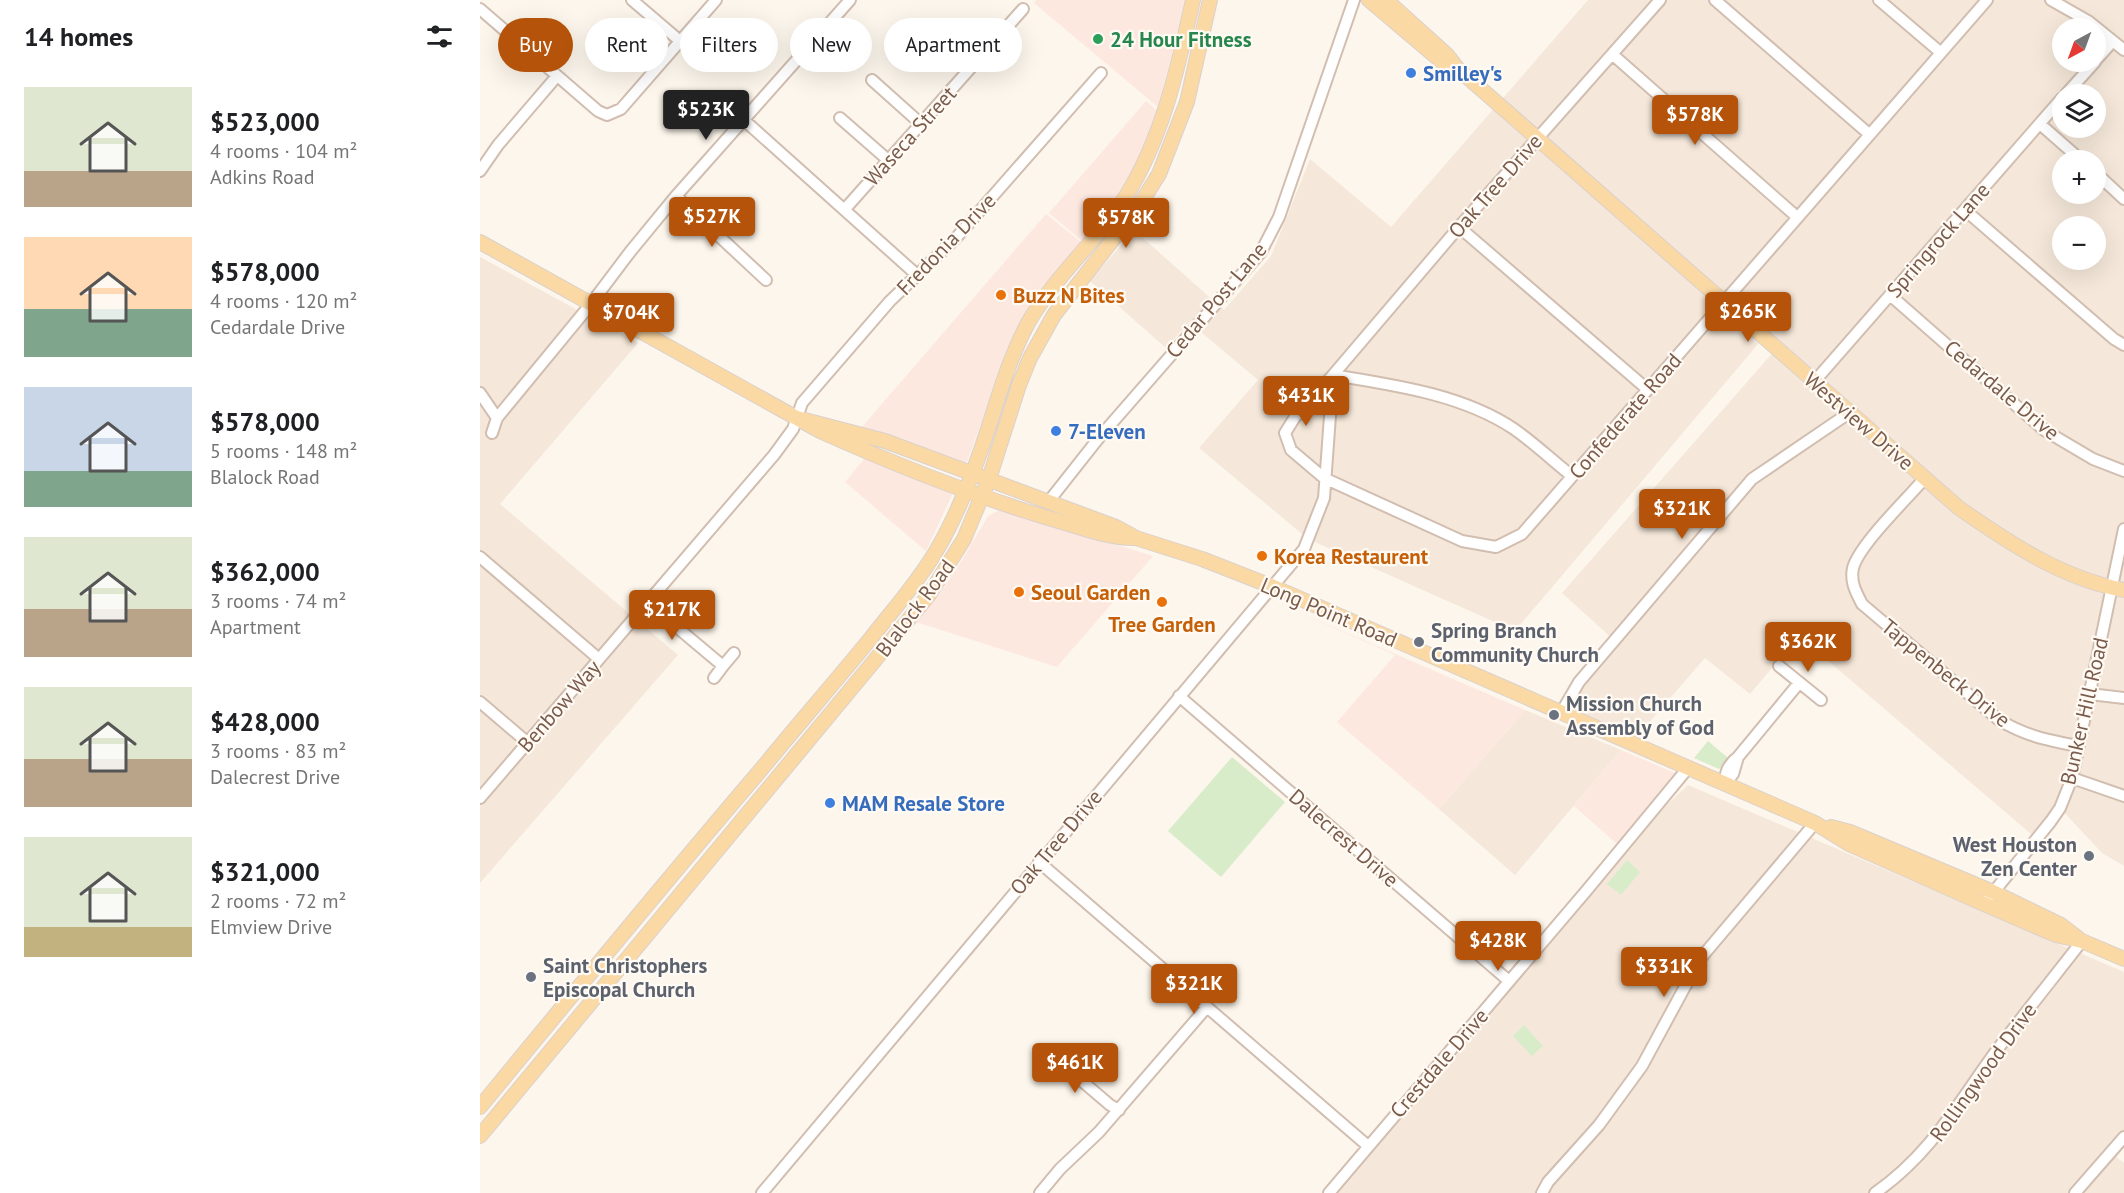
<!DOCTYPE html>
<html lang="en">
<head>
<meta charset="utf-8">
<style>
	:root { --surface:#fff; --page:#f6f6f6; --text:#202124; --muted:#757577; --accent:#b45309 }
	body { margin:0; font-family:"PT Sans",sans-serif; background:var(--page); color:var(--text); height:100vh; display:flex; flex-direction:column; font-size:22px; white-space:nowrap }
	* { box-sizing:border-box; margin:0 }
	p { font-size:20px; color:var(--muted) }
	.icon { flex:none; width:33px; height:33px; fill:none; stroke:currentColor; stroke-width:2; stroke-linecap:round; stroke-linejoin:round }
	.map { position:relative; flex:1; overflow:hidden }
	.sheet { display:flex; flex-direction:column; background:var(--surface); width:480px }
	.sheet>* { flex:none }
	.hud { position:absolute; left:18px; top:18px; width:570px; height:54px; display:flex; gap:12px }
	.needle { width:39px; rotate:221deg }
	.tools { position:absolute; left:1572px; top:18px; display:grid; gap:12px }
	.tools a { display:grid; place-items:center; width:54px; height:54px; border-radius:50%; background:var(--surface); box-shadow:0 6px 24px #0002; font-size:30px }
	.price { position:absolute; translate:-50% -51px; padding:0 14px; border-radius:6px; background:var(--accent); color:#fff; font-size:20px; line-height:39px; filter:drop-shadow(0 2px 3px #0008) }
	.price::after { content:''; position:absolute; left:50%; top:36px; width:18px; height:14px; margin-left:-9px; background:inherit; clip-path:polygon(0 0,100% 0,50% 100%) }
	.price.selected { background:#222; color:#fff }
	ul { padding:0; list-style:none }
	li { display:flex; align-items:center; gap:18px; height:150px; padding:0 24px }
	li span { display:grid; place-items:center; flex:none; width:168px; height:120px; border-radius:0px; color:#555 }
	li>.icon { margin-inline-start:auto }
	span .icon { width:72px; height:72px; fill:#fffc; stroke-width:1 }
	li b { font-size:26px }
	h2 { display:flex; justify-content:space-between; align-items:center; height:72px; padding:0 24px; font-size:26px }
	.tag { padding:0 21px; border-radius:27px; background:var(--surface); box-shadow:0 6px 24px #0002; font-size:21px; line-height:54px }
	.tag.selected { background:var(--accent); color:#fff }
	main { display:flex; flex:1; min-height:0 }
	.map>svg:first-child { display:block }
	.residential { fill:#f5e8da; fill-rule:evenodd }
	.commercial { fill:#fde8e0 }
	.green { fill:#d8ecc9 }
	.lines { fill:none; stroke-linecap:round; stroke-linejoin:round }
	.minor-casing { stroke:#d1beb0; stroke-width:14 }
	.major-casing { stroke:#dad1cd; stroke-width:16 }
	.minor { stroke:#fff; stroke-width:10 }
	.major { stroke:#fbd9a5; stroke-width:14 }
	.leisure-dot { fill:#2e9e5b; stroke:#fffaf3; stroke-width:2 }
	.shop-dot { fill:#3f7fe0; stroke:#fffaf3; stroke-width:2 }
	.food-dot { fill:#e8710a; stroke:#fffaf3; stroke-width:2 }
	.worship-dot { fill:#6b7280; stroke:#fffaf3; stroke-width:2 }
	.labels { text-anchor:middle; dominant-baseline:central; stroke-width:4.5; stroke-linejoin:round; paint-order:stroke }
	.leisure-label { font-size:21px; font-weight:bold; fill:#27864d; stroke:#fffaf3; text-anchor:start }
	.shop-label { font-size:21px; font-weight:bold; fill:#366cbe; stroke:#fffaf3; text-anchor:start }
	.street-label { font-size:21px; fill:#7a5c4d; stroke:#fffaf3 }
	.food-label { font-size:21px; font-weight:bold; fill:#c56008; stroke:#fffaf3; text-anchor:start }
	.worship-label { font-size:21px; font-weight:bold; fill:#5b616d; stroke:#fffaf3; text-anchor:start }
</style>
</head>
<body>
<main>
<section class="sheet">
<h2>14 homes<svg class="icon" aria-label="filters" viewBox="0 0 24 24"><path d="M4 7h16M4 17h16"/><circle cx="9" cy="7" r="2"/><circle cx="15" cy="17" r="2"/></svg></h2>
<ul>
<li><span style="background:linear-gradient(#dfe7d0 70%,#b9a48a 0)"><svg class="icon" aria-label="home" viewBox="0 0 24 24"><path d="M3 11l9-7 9 7M6 9v11h12V9"/></svg></span><div><b>$523,000</b><p>4 rooms · 104 m²</p><p>Adkins Road</p></div></li>
<li><span style="background:linear-gradient(#ffd9b3 60%,#7fa58c 0)"><svg class="icon" aria-label="home" viewBox="0 0 24 24"><path d="M3 11l9-7 9 7M6 9v11h12V9"/></svg></span><div><b>$578,000</b><p>4 rooms · 120 m²</p><p>Cedardale Drive</p></div></li>
<li><span style="background:linear-gradient(#c9d6e8 70%,#7fa58c 0)"><svg class="icon" aria-label="home" viewBox="0 0 24 24"><path d="M3 11l9-7 9 7M6 9v11h12V9"/></svg></span><div><b>$578,000</b><p>5 rooms · 148 m²</p><p>Blalock Road</p></div></li>
<li><span style="background:linear-gradient(#dfe7d0 60%,#b9a48a 0)"><svg class="icon" aria-label="home" viewBox="0 0 24 24"><path d="M3 11l9-7 9 7M6 9v11h12V9"/></svg></span><div><b>$362,000</b><p>3 rooms · 74 m²</p><p>Apartment</p></div></li>
<li><span style="background:linear-gradient(#dfe7d0 60%,#b9a48a 0)"><svg class="icon" aria-label="home" viewBox="0 0 24 24"><path d="M3 11l9-7 9 7M6 9v11h12V9"/></svg></span><div><b>$428,000</b><p>3 rooms · 83 m²</p><p>Dalecrest Drive</p></div></li>
<li><span style="background:linear-gradient(#dfe7d0 75%,#c2b280 0)"><svg class="icon" aria-label="home" viewBox="0 0 24 24"><path d="M3 11l9-7 9 7M6 9v11h12V9"/></svg></span><div><b>$321,000</b><p>2 rooms · 72 m²</p><p>Elmview Drive</p></div></li>
</ul>
</section>
<div class="map">
<svg width="1644" height="1193" viewBox="0 0 1644 1193">
	<rect width="100%" height="100%" fill="#fdf6ec"/>
	<path class="residential" d="M1108 0H1644V866L1622 853 1580 808 1557 839 1319 636 1270 694 1225 658 1151 743 1081 713 1135 641 1082 593 1296 349 1284 337 1035 631 828 539 719 448 778 380 709 322 686 348 610 281 654 230 744 310 791 256 830 159 911 227ZM1582 28H1616V62H1582ZM1582 94H1616V128H1582ZM1582 160H1616V194H1582ZM1582 226H1616V260H1582Z
		M0 257 158 343 20 504 198 655 0 883Z
		M1045 710 1141 750 1035 875 959 809Z
		M1208 785 1644 972V1132L1592 1193H858L1177 814Z
		M1634 1155 1644 1163V1193H1602Z"/>
	<path class="commercial" d="M556 0H706L678 107 554 3Z
		M666 101 678 111 659 158 634 200 602 241 569 213Z
		M566 214 602 243 526 357 486 464 381 428Z
		M385 458 473 493 446 551 365 482Z
		M521 509 673 556 577 667 436 622 457 598 479 565 508 516Z
		M797 603 1045 710 959 809 857 722 915 655Z
		M1141 750 1195 773 1137 844 1094 806Z"/>
	<path class="green" d="M1228 741 1247 757 1243 768 1239 769 1214 758Z
		M752 757 805 802 741 877 688 831Z
		M1147 860 1160 872 1141 895 1127 884Z
		M1044 1025 1063 1046 1052 1056 1033 1036Z"/>
	<g class="lines">
		<g class="minor-casing">
			<path id="minor" d="M152 0 200 41
				M1235 0 1389 134
				M1399 0 1460 52
				M1571 0 1608 21 1644 50
				M0 9 118 111 127 115 141 109 236 0
				M1132 54 1317 217
				M1616 60 1633 41
				M392 80 440 123
				M1586 94 1615 62
				M360 118 408 160
				M264 120 437 275
				M1560 124 1601 160
				M0 171 18 145 77 76
				M1616 173 1644 199
				M196 196 286 280
				M365 209 543 9
				M1485 210 1634 339 1644 345
				M979 227 1167 389
				M1410 295 1564 430 1613 459 1644 471
				M1334 382 1582 98
				M0 393 17 418 12 433
				M17 418 110 305 150 252 196 196 370 0
				M1092 476C1073 461 1054 443 1034 429 982 394 913 385 853 375L815 417 805 433 811 450 844 478 982 541 1016 547 1042 534 1507 0
				M1444 479C1427 499 1379 545 1373 568 1370 582 1376 592 1382 604L1519 720C1546 736 1567 740 1598 746
				M569 501 618 439 781 252 799 217 874 0
				M0 557 119 659
				M168 603 243 666 234 678
				M243 666 254 653
				M1299 666 1341 700
				M1610 694 1644 698
				M699 696 1029 981
				M0 702 48 743
				M1081 713 1099 682 1272 479 1369 413
				M1258 757 1253 774 1245 784C1245 772 1248 765 1258 757L1319 683
				M1592 778 1644 796
				M0 798 294 455 313 429 322 403 410 301 476 238 621 73
				M559 862 888 1146
				M1504 904 1571 821 1580 808 1592 778 1644 529
				M569 1053 630 1105 639 1110
				M282 1193 824 549 844 498 853 375 979 227 1180 0
				M560 1193 580 1169 619 1132 727 1007
				M849 1193 1107 890 1208 768
				M1062 1193 1068 1182 1119 1125 1162 1066 1220 959 1335 823
				M1395 1193C1452 1153 1477 1104 1517 1050 1545 1013 1574 977 1602 941
				M1595 1193 1644 1137"/>
		</g>
		<g class="major-casing">
			<path id="major" d="M889 0 961 61 969 65
				M906 0 967 55 977 68 1479 508C1529 543 1583 579 1644 590
				M0 242 340 431C418 466 499 498 582 522 605 529 629 538 653 538
				M317 418 405 441 636 527 656 538 722 559 791 586 1335 823 1369 844 1504 904 1576 935 1602 941 1644 959
				M1351 827 1370 832 1513 892 1581 925 1598 938
				M0 1107C92 995 185 882 279 772 316 727 354 683 391 638 413 610 437 583 455 553 479 513 496 467 510 423 521 388 531 355 548 323 575 276 617 241 646 196 683 137 698 67 713 0
				M0 1136 449 595 484 539 509 479 539 385 550 358 574 315 659 206 679 174 707 102 730 0"/>
		</g>
		<use href="#minor" class="minor"/>
		<use href="#major" class="major"/>
	</g>
	<circle class="leisure-dot" cx="618" cy="39" r="6"/>
	<g class="shop-dot">
		<circle cx="931" cy="73" r="6"/>
		<circle cx="576" cy="431" r="6"/>
		<circle cx="350" cy="803" r="6"/>
	</g>
	<g class="food-dot">
		<circle cx="521" cy="295" r="6"/>
		<circle cx="782" cy="556" r="6"/>
		<circle cx="539" cy="592" r="6"/>
		<circle cx="682" cy="602" r="6"/>
	</g>
	<g class="worship-dot">
		<circle cx="939" cy="642" r="6"/>
		<circle cx="1074" cy="715" r="6"/>
		<circle cx="1609" cy="856" r="6"/>
		<circle cx="51" cy="977" r="6"/>
	</g>
	<g class="labels">
		<g class="leisure-label">
			<text x="630" y="39">24 Hour Fitness</text>
		</g>
		<g class="shop-label">
			<text x="943" y="73">Smilley's</text>
			<text x="588" y="431">7-Eleven</text>
			<text x="362" y="803">MAM Resale Store</text>
		</g>
		<g class="street-label">
			<text transform="translate(430 136) rotate(-48)">Waseca Street</text>
			<text transform="translate(1015 186) rotate(-49)">Oak Tree Drive</text>
			<text transform="translate(1458 240) rotate(-49)">Springrock Lane</text>
			<text transform="translate(466 244) rotate(-46)">Fredonia Drive</text>
			<text transform="translate(736 300) rotate(-50)">Cedar Post Lane</text>
			<text transform="translate(1522 390) rotate(40)">Cedardale Drive</text>
			<text transform="translate(1145 416) rotate(-49)">Confederate Road</text>
			<text transform="translate(1379 421) rotate(41)">Westview Drive</text>
			<text transform="translate(435 608) rotate(-53)">Blalock Road</text>
			<text transform="translate(849 612) rotate(23)">Long Point Road</text>
			<text transform="translate(1466 673) rotate(39)">Tappenbeck Drive</text>
			<text transform="translate(79 706) rotate(-49)">Benbow Way</text>
			<text transform="translate(1604 711) rotate(-77)">Bunker Hill Road</text>
			<text transform="translate(864 838) rotate(41)">Dalecrest Drive</text>
			<text transform="translate(576 842) rotate(-50)">Oak Tree Drive</text>
			<text transform="translate(959 1063) rotate(-49)">Crestdale Drive</text>
			<text transform="translate(1503 1072) rotate(-54)">Rollingwood Drive</text>
		</g>
		<g class="food-label">
			<text x="533" y="295">Buzz N Bites</text>
			<text x="794" y="556">Korea Restaurent</text>
			<text x="551" y="592">Seoul Garden</text>
			<text x="682" y="624" text-anchor="middle">Tree Garden</text>
		</g>
		<g class="worship-label">
			<text x="951" y="630">Spring Branch<tspan x="951" dy="24">Community Church</tspan></text>
			<text x="1086" y="703">Mission Church<tspan x="1086" dy="24">Assembly of God</tspan></text>
			<text x="1597" y="844" text-anchor="end">West Houston<tspan x="1597" dy="24">Zen Center</tspan></text>
			<text x="63" y="965">Saint Christophers<tspan x="63" dy="24">Episcopal Church</tspan></text>
		</g>
	</g>
</svg>
<div class="tools">
<a><svg class="needle" viewBox="-14 -14 28 28"><path d="M0-13l5 13h-10z" fill="#e53935"/><path d="M0 13l5-13h-10z" fill="#757577"/></svg></a>
<a><svg class="icon" aria-label="layers" viewBox="0 0 24 24"><path d="M12 4l9 5-9 5-9-5zM3 14l9 5 9-5"/></svg></a>
<a>+</a>
<a>−</a>
</div>
<b class="price selected" style="left:226px;top:141px">$523K</b>
<b class="price" style="left:1215px;top:146px">$578K</b>
<b class="price" style="left:232px;top:248px">$527K</b>
<b class="price" style="left:646px;top:249px">$578K</b>
<b class="price" style="left:1268px;top:343px">$265K</b>
<b class="price" style="left:151px;top:344px">$704K</b>
<b class="price" style="left:826px;top:427px">$431K</b>
<b class="price" style="left:1202px;top:540px">$321K</b>
<b class="price" style="left:192px;top:641px">$217K</b>
<b class="price" style="left:1328px;top:673px">$362K</b>
<b class="price" style="left:1018px;top:972px">$428K</b>
<b class="price" style="left:1184px;top:998px">$331K</b>
<b class="price" style="left:714px;top:1015px">$321K</b>
<b class="price" style="left:595px;top:1094px">$461K</b>
<div class="hud">
<a class="tag selected">Buy</a>
<a class="tag">Rent</a>
<a class="tag">Filters</a>
<a class="tag">New</a>
<a class="tag">Apartment</a>
</div>
</div>
</main>
</body>
</html>
